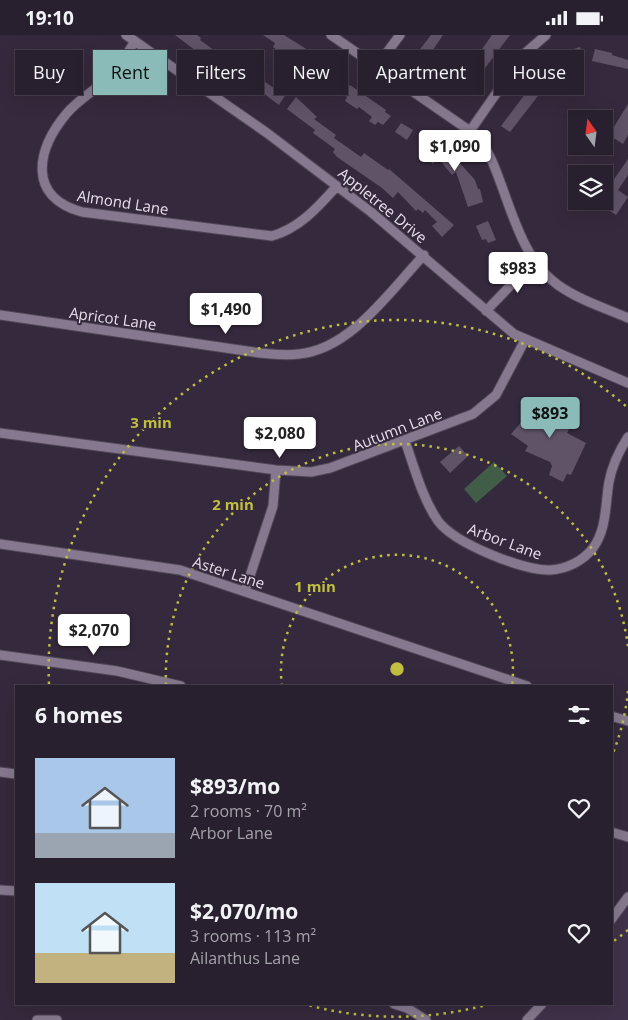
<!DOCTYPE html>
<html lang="en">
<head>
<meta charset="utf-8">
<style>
	:root { --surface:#28202e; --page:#302836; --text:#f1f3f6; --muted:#a5a3aa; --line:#443e4a; --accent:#8bbbb9 }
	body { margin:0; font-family:"Open Sans",sans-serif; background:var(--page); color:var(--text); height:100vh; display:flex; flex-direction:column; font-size:19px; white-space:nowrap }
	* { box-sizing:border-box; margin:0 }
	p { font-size:16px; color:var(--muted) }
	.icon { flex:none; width:28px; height:28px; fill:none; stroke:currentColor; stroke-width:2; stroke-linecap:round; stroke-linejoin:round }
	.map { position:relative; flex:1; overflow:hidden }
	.side { position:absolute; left:15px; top:650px; width:598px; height:320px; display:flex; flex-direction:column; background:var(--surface); border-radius:0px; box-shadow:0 5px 20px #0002,0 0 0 1px var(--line) }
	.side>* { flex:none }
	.hud { position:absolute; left:15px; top:15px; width:599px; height:45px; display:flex; gap:10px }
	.needle { width:32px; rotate:346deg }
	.buttons { position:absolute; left:568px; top:75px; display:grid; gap:10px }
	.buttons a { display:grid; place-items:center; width:45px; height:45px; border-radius:0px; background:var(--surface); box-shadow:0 5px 20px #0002,0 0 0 1px var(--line); font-size:25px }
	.price { position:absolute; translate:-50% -42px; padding:0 11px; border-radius:5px; background:#fff; color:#222; font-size:16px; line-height:32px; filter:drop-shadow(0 1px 2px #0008) }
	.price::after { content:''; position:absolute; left:50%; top:30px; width:15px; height:11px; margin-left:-8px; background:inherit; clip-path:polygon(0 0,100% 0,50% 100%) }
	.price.current { background:var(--accent); color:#111 }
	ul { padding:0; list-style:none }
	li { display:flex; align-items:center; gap:15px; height:125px; padding:0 20px }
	li span { display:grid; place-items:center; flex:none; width:140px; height:100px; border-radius:0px; color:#555 }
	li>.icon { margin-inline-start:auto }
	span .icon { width:60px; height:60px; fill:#fffc; stroke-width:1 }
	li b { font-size:21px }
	h2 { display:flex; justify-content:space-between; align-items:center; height:60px; padding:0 20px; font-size:21px }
	.tag { padding:0 18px; border-radius:0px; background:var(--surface); box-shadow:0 5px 20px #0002,0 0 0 1px var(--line); font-size:18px; line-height:45px }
	.tag.current { background:var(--accent); color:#111 }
	.status { display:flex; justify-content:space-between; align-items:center; height:35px; padding:0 25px; background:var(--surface); direction:ltr }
	.status svg { height:14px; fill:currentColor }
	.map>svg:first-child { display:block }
	.built { fill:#40324a }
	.green { fill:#415d48 }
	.building { fill:#605368 }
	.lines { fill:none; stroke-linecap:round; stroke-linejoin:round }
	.minor-casing { stroke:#514757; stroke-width:11 }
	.minor { stroke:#86798f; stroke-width:9 }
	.ring { fill:none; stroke:#c1be40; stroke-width:2.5; stroke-dasharray:2.5 5 }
	.labels { text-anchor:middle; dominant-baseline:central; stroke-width:4; stroke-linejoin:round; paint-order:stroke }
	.street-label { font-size:15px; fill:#e5deeb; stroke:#352a3d }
	.centre { fill:#c1be40; stroke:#352a3d; stroke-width:2.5 }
	.ring-label { font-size:15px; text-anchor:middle; font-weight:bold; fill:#c1be40; stroke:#352a3d; stroke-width:4; stroke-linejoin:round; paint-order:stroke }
</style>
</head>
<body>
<div class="status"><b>19:10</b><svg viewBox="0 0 49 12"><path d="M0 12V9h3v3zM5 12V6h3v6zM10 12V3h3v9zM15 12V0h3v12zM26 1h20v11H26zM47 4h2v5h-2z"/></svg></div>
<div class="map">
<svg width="628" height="985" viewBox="0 0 628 985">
	<rect width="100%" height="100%" fill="#352a3d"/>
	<path class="built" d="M628 872V985H534L547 969H611V892Z"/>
	<path class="green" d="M494 427 507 441 476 468 464 454Z"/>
	<path class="building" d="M175 0H197L201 3 200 5 247 39 249 36 277 55 282 49 289 54 279 70 263 58 258 60 220 34Z
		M263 0H284L311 17 306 25 301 22 296 30 285 23 286 21 273 12 275 8Z
		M431 0H443L424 28 414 22Z
		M492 0H510L485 33 470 23 476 14 480 17Z
		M580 12 584 24 565 30 561 18Z
		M595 14 612 18V20L628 25V34L592 26Z
		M322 28 336 42 330 49 315 38Z
		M551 28 558 35 538 55 541 57 510 97 501 91 537 43 535 41 545 30 547 32Z
		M451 34 471 49 464 58 444 43Z
		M350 50 386 75 385 77 391 81 383 90 378 87 375 90 369 86 372 82 359 72 357 74 345 66 347 62 343 59Z
		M296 62 317 82 314 84 336 100 334 103 361 122 364 118 388 135 389 134 454 190 442 202 432 191 437 187 425 175 423 178 418 174 416 176 398 157 393 163 382 153 337 122 333 117 335 114 313 98 315 95 287 74Z
		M628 69V100L623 109 609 100Z
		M401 88 413 95 407 105 395 97Z
		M430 103 451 122 450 117 475 145 478 154H480L483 167 468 172 456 137 452 140 438 123 433 129 424 121 427 118 421 112Z
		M628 124V140L618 155 628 162 616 180 602 171 604 155 608 149 610 150Z
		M488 186 496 205 488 208 486 204 482 205 476 191Z
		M529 363 538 370 543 365 570 392 567 398 586 408 571 440 567 439 563 447 549 440 552 431 550 427 525 416 528 411 511 399 530 377 523 371Z
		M459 411 468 421 450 438 440 427Z"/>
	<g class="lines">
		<g class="minor-casing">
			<path id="minor" d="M126 0 267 98 371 177 514 299 628 348
				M331 0 470 96 485 112 492 126C510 167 520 223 558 250 579 265 605 273 628 283
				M135 6C128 18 120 31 110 41 97 54 79 64 67 78 36 115 27 162 82 177L272 201C300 193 318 172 337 151
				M376 32 400 0
				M470 96 523 20 546 0
				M486 276 534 226
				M0 280 260 318C273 319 286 321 299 319 351 314 390 256 424 220
				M0 398 276 435 311 437 330 433 473 379 496 360 525 305
				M405 406C414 431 422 463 438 486 454 508 523 536 550 535 567 534 583 526 593 513 607 494 605 470 609 447 612 431 619 416 628 402
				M0 509 180 535 527 651
				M245 556 273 471 276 435
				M0 620 117 636 181 651
				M611 681 628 686
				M0 737 16 739
				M611 797 628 802
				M0 855 16 856
				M611 885 628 862
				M394 969 407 973 426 985
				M37 985H57
				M527 985 542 969"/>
		</g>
		<use href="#minor" class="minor"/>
	</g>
	<g class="ring">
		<path d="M282 651A116 116 0 1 1 512 651"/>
		<path d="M628 656A232 232 0 0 1 611 723M166 650A232 232 0 0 1 628 612"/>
		<path d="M628 895A348 348 0 0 1 611 908M490 969A348 348 0 0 1 304 969M49 649A348 348 0 0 1 628 373"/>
	</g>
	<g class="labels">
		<g class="street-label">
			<text transform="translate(123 167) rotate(9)">Almond Lane</text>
			<text transform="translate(383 170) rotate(39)">Appletree Drive</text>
			<text transform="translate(113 283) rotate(8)">Apricot Lane</text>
			<text transform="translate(397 394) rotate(-21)">Autumn Lane</text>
			<text transform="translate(505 506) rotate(20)">Arbor Lane</text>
			<text transform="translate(229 537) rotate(18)">Aster Lane</text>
		</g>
	</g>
	<circle cx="397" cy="634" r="8" class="centre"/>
	<g class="ring-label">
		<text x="151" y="393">3 min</text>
		<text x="233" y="475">2 min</text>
		<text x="315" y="557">1 min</text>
	</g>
</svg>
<div class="buttons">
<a><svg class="needle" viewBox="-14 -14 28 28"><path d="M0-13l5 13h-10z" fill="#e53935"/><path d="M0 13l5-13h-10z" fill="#a5a3aa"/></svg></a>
<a><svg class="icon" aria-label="layers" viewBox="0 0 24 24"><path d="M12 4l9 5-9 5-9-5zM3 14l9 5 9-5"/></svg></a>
</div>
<b class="price" style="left:455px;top:137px">$1,090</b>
<b class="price" style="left:518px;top:259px">$983</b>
<b class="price" style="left:226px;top:300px">$1,490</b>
<b class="price current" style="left:550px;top:404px">$893</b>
<b class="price" style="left:280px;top:424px">$2,080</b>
<b class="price" style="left:94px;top:621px">$2,070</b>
<div class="hud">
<a class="tag">Buy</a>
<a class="tag current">Rent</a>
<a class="tag">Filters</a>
<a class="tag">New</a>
<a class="tag">Apartment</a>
<a class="tag">House</a>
</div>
<section class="side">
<h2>6 homes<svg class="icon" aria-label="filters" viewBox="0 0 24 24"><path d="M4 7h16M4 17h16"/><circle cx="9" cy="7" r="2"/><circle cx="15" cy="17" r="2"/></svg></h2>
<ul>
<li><span style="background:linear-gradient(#a9c7e8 75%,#9aa5b1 0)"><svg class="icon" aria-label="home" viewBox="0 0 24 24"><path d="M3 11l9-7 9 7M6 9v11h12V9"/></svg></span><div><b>$893/mo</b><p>2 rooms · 70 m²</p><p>Arbor Lane</p></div><svg class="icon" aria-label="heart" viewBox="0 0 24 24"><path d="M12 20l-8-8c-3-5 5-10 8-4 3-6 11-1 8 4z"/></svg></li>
<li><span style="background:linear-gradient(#bfe0f5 70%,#c2b280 0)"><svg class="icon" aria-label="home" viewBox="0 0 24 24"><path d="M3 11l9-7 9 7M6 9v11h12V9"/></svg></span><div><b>$2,070/mo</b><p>3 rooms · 113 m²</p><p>Ailanthus Lane</p></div><svg class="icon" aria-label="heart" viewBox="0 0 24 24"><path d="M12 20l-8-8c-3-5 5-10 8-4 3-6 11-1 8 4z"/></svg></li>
</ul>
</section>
</div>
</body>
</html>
